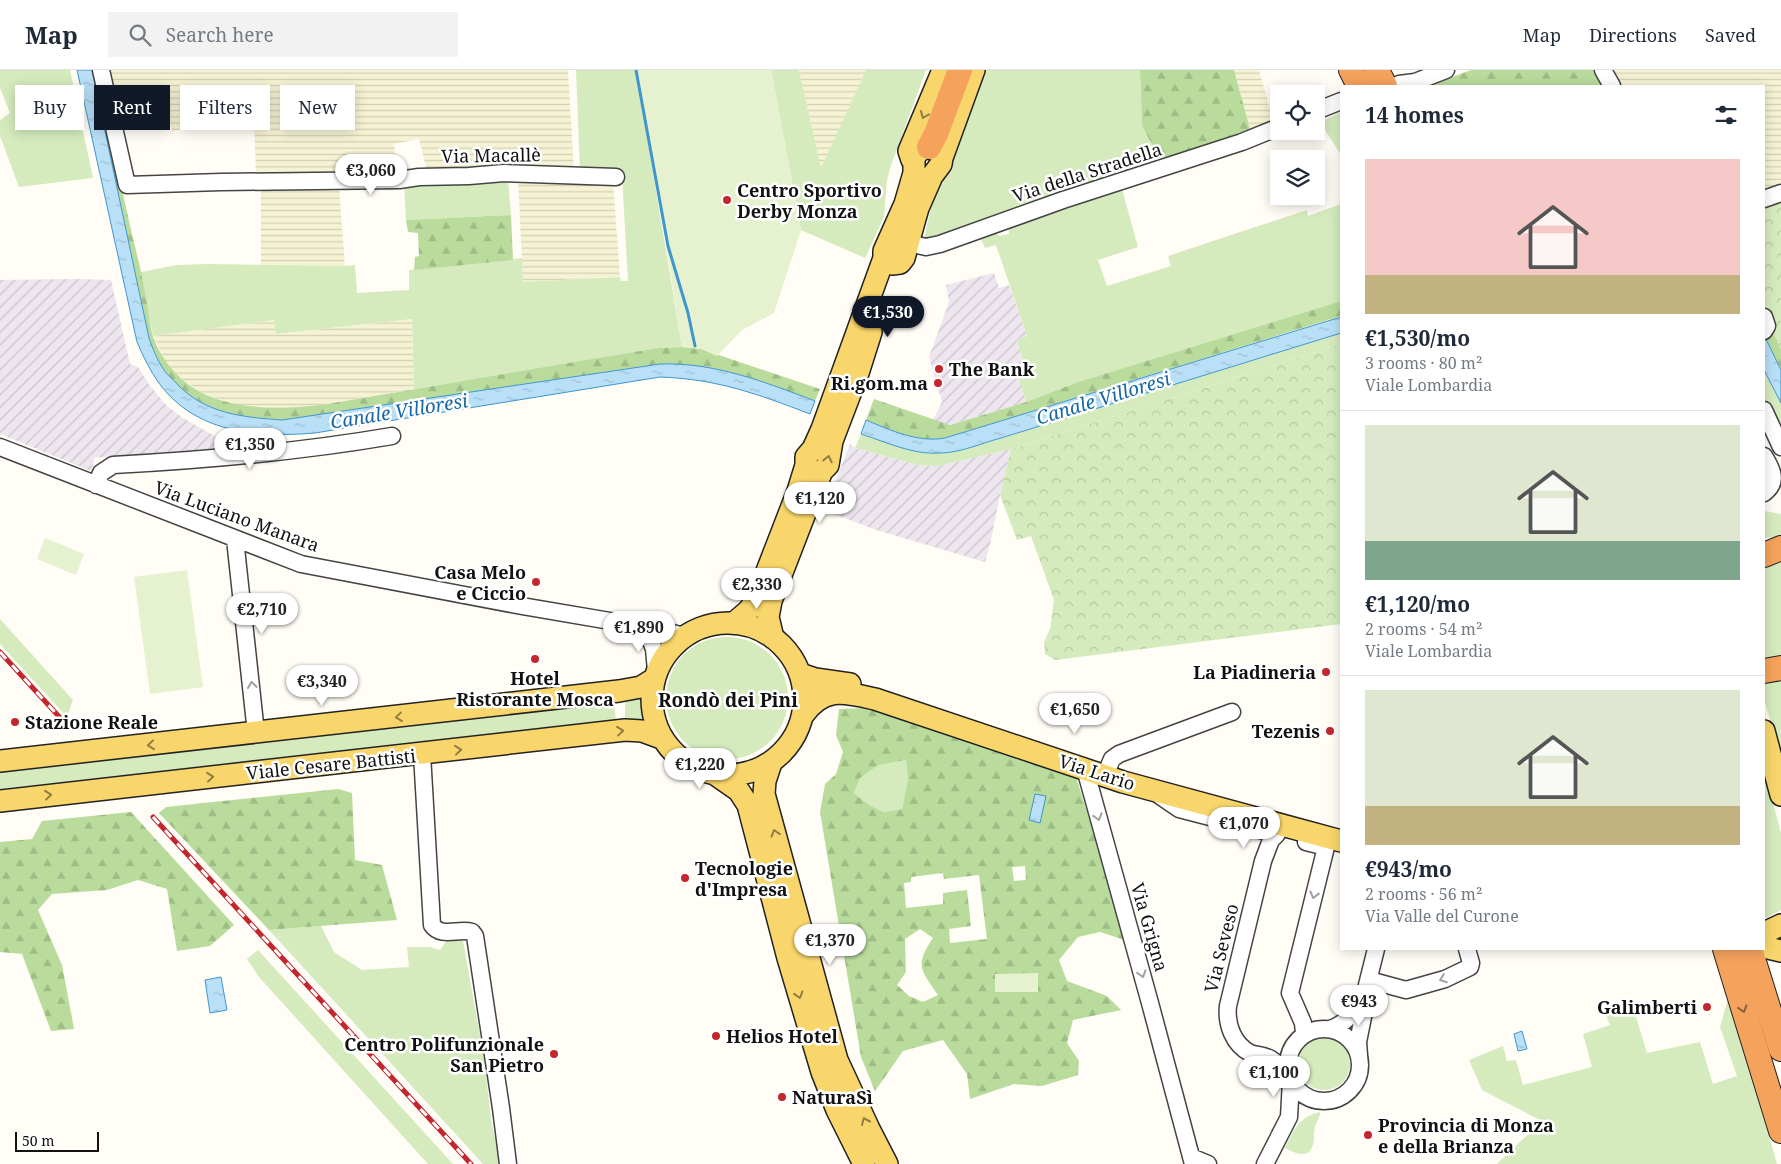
<!DOCTYPE html>
<html lang="en">
<head>
<meta charset="utf-8">
<style>
	:root { --surface:#fff; --page:#f2f2f3; --text:#1f2937; --muted:#747a83; --line:#e0e1e3; --accent:#111827 }
	body { margin:0; font-family:"Noto Serif",serif; background:var(--page); color:var(--text); height:100vh; display:flex; flex-direction:column; font-size:19px; white-space:nowrap }
	* { box-sizing:border-box; margin:0 }
	p { font-size:16px; color:var(--muted) }
	.icon { flex:none; width:28px; height:28px; fill:none; stroke:currentColor; stroke-width:2; stroke-linecap:round; stroke-linejoin:round }
	.map { position:relative; flex:1; overflow:hidden }
	.side { position:absolute; left:1340px; top:15px; width:425px; height:865px; display:flex; flex-direction:column; background:var(--surface); border-radius:0px; box-shadow:0 2px 12px #0003 }
	.side>* { flex:none }
	.hud { position:absolute; left:15px; top:15px; width:475px; height:45px; display:flex; gap:10px }
	.controls { position:absolute; left:1270px; top:15px; display:grid; gap:10px }
	.controls a { display:grid; place-items:center; width:55px; height:55px; border-radius:0px; background:var(--surface); box-shadow:0 2px 12px #0003; font-size:25px }
	.scale { position:absolute; left:15px; bottom:12px; width:84px; box-sizing:border-box; padding-left:5px; border:2px solid #111; border-top:0; font-size:14px; line-height:18px; white-space:nowrap; color:#111; -webkit-text-stroke:4px #fff; paint-order:stroke }
	.price { position:absolute; translate:-50% -42px; padding:0 11px; border-radius:18px; background:#fff; color:#222; font-size:16px; line-height:32px; filter:drop-shadow(0 1px 2px #0008) }
	.price::after { content:''; position:absolute; left:50%; top:30px; width:15px; height:11px; margin-left:-8px; background:inherit; clip-path:polygon(0 0,100% 0,50% 100%) }
	.price.selected { background:var(--accent); color:#fff }
	ul { padding:0; list-style:none }
	li { display:grid; align-content:center; gap:10px; height:265px; padding:0 25px }
	li+li { border-top:1px solid var(--line) }
	li span { display:grid; place-items:center; height:155px; border-radius:0px; color:#555 }
	li>.icon { margin-inline-start:auto }
	span .icon { width:90px; height:90px; fill:#fffc; stroke-width:1 }
	li b { font-size:21px }
	h2 { display:flex; justify-content:space-between; align-items:center; height:60px; padding:0 25px; font-size:21px }
	.tag { padding:0 18px; border-radius:0px; background:var(--surface); box-shadow:0 2px 12px #0003; font-size:18px; line-height:45px }
	.tag.selected { background:var(--accent); color:#fff }
	header { display:flex; align-items:center; gap:30px; box-sizing:border-box; height:70px; padding:0 25px; background:var(--surface); border-bottom:1px solid var(--line) }
	header strong { font-size:24px }
	nav { display:flex; gap:28px; margin-inline-start:auto; font-size:18px }
	.search { width:350px; height:45px; background:var(--page); display:flex; align-items:center; gap:12px; box-sizing:border-box; padding:0 18px; border-radius:0px; color:var(--muted); font-size:19px }
	.map>svg:first-child { display:block }
	.industrial { fill:url(#industrial-furrows) }
	.farmland { fill:url(#farmland-rules) }
	.grass { fill:#d5ebbd }
	.forest { fill:url(#forest-firs); fill-rule:evenodd }
	.park { fill:url(#park-crowns) }
	.pitch { fill:#e6f2cf }
	.water { fill:url(#water-ripples); stroke:#3f96cf }
	.lines { fill:none; stroke-linecap:round; stroke-linejoin:round }
	.stream { stroke:#3f96cf; stroke-width:3 }
	.minor-casing { stroke:#444; stroke-width:19 }
	.major-casing { stroke:#222; stroke-width:24 }
	.highway-casing { stroke:#222; stroke-width:26 }
	.minor { stroke:#fff; stroke-width:16 }
	.major { stroke:#f9d66b; stroke-width:21 }
	.highway { stroke:#f5a25d; stroke-width:24 }
	.rail-casing { stroke:#c4262e; stroke-width:5 }
	.rail { stroke:#fff; stroke-width:3; stroke-dasharray:9; stroke-linecap:butt }
	.oneway { stroke:#917d42 }
	.oneway2 { stroke:#a0a0a0 }
	.oneway3 { stroke:#8e613b }
	.poi-dot { fill:#c4262e; stroke:#fff; stroke-width:2 }
	.labels { text-anchor:middle; dominant-baseline:central; stroke-width:5; stroke-linejoin:round; paint-order:stroke }
	.street-label { font-size:18px; fill:#111; stroke:#fff }
	.poi-label { font-size:18px; font-weight:bold; fill:#111; stroke:#fff; text-anchor:start }
	.water-label { font-size:19px; font-style:italic; fill:#1768a6; stroke:#fff }
	.neighbourhood-label { font-size:19px; font-weight:bold; fill:#111; stroke:#fff }
</style>
</head>
<body>
<header>
<strong>Map</strong>
<div class="search"><svg class="icon" aria-label="search" viewBox="0 0 24 24"><circle cx="10" cy="10" r="6"/><path d="M15 15l6 6"/></svg>Search here</div>
<nav><a>Map</a><a>Directions</a><a>Saved</a></nav>
</header>
<div class="map">
<svg width="1781" height="1094" viewBox="0 0 1781 1094">
	<defs>
		<pattern id="industrial-furrows" width="10" height="10" patternUnits="userSpaceOnUse" patternTransform="scale(1.25)"><rect width="10" height="10" fill="#eee6ef"/><path d="M-1 1l2-2M0 10L10 0M9 11l2-2" fill="none" stroke="#cbc4cc"/></pattern>
		<pattern id="farmland-rules" width="6" height="5" patternUnits="userSpaceOnUse" patternTransform="scale(1.25)"><rect width="6" height="5" fill="#f6f3d4"/><path d="M0 2.5h6" fill="none" stroke="#d2cfb5"/></pattern>
		<pattern id="forest-firs" width="22" height="20" patternUnits="userSpaceOnUse" patternTransform="scale(1.25)"><rect width="22" height="20" fill="#b9dc9c"/><path d="M5 1l3.5 6h-7zM16 11l3.5 6h-7z" fill="#9ebc85"/></pattern>
		<pattern id="park-crowns" width="20" height="18" patternUnits="userSpaceOnUse" patternTransform="scale(1.25)"><rect width="20" height="18" fill="#d5ebbd"/><path d="M2 6a3 3 0 1 1 6 0M12 15a3 3 0 1 1 6 0" fill="none" stroke="#b6c8a1"/></pattern>
		<pattern id="water-ripples" width="26" height="14" patternUnits="userSpaceOnUse" patternTransform="scale(1.25)"><rect width="26" height="14" fill="#b9e0f7"/><path d="M2 4q2-2 4 0t4 0M15 11q2-2 4 0t4 0" fill="none" stroke="#9ebfd3"/></pattern>
	</defs>
	<rect width="100%" height="100%" fill="#fffdf5"/>
	<path class="industrial" d="M994 203 999 218 1009 215 1027 266 1017 270 1027 304 1019 307 1026 332 949 355 933 350 942 332 929 287 949 232 946 215Z
		M74 209 111 210 130 294 138 297 148 313 166 335 183 348 218 368 247 376V382L119 388 95 387 91 401 0 364V210Z
		M850 374 855 378 919 395 938 396 1011 379 1000 425 990 475 985 492 876 460 824 440Z"/>
	<path class="farmland" d="M105 0H568L574 102 427 101 419 69 394 74 398 104 256 107 254 47 172 61 167 37 116 46Z
		M799 0H866L821 99Z
		M1234 0H1259L1273 50 1250 59Z
		M1608 0H1781V118L1764 124V16H1618Z
		M518 109 613 111 620 207 523 212Z
		M339 117 345 196 261 195V120Z
		M412 249 414 319 321 335 289 338H252L226 333 202 323 179 307 167 294 153 266 275 250 277 264Z"/>
	<path class="grass" d="M0 0H70L93 108 19 117 0 66V50L10 43 0 18Z
		M576 0H636L682 277 658 278 534 300 414 319 412 249 276 264 274 250 153 266 141 202 177 195 209 194 343 196 355 195 357 223 409 220V200L522 188 523 212 620 207 621 211H628L622 105 580 102Z
		M771 0H799L821 98 866 0H926L890 98 887 110 884 147 865 188 801 160Z
		M986 0H1140L1142 56 1161 91 923 173 935 121Z
		M1341 42V85L1320 52Z
		M508 108 511 145 406 150 404 113Z
		M1122 119 1138 177 1098 190 1107 216 1171 196 1168 186 1307 140 1308 146 1341 134V231L1078 312 1026 332 1018 307 1027 304 1017 270 1027 266 996 175 985 178 979 165 993 160 999 166 1009 164 1008 156Z
		M1341 263V274L1011 379 938 396 919 395 855 378 861 364C886 372 913 385 940 383 960 383 982 373 1001 368Z
		M1764 300 1781 333V368L1764 330Z
		M1764 441 1781 444V467L1764 468Z
		M1781 486V590L1764 593V493Z
		M0 549 73 630 67 647 0 574Z
		M666 628a61 61 0 1 1 122 0a61 61 0 1 1-122 0Z
		M1781 602V687L1764 629V606Z
		M639 625 644 653 625 651V630Z
		M614 633 616 650 0 719V698Z
		M906 690 908 709 902 739 884 742 869 735 854 723 860 708 879 695Z
		M1764 698 1781 763V840L1766 848 1764 846Z
		M321 856 334 882 362 900 409 897 407 877H430L440 880 447 870 463 871 484 988 491 1049 500 1094H483L269 860Z
		M258 880 453 1094H428L259 907 247 889Z
		M1729 925 1777 1094H1497L1542 1051 1482 1020 1469 990 1503 976 1507 991 1516 990 1523 1015 1592 997 1583 964 1610 955 1606 946 1633 937 1647 983 1700 972 1713 1014 1737 1006 1720 957Z
		M1298 994a26 26 0 1 1 52 0a26 26 0 1 1-52 0Z
		M1320 1042C1320 1048 1316 1052 1315 1057 1314 1061 1314 1065 1314 1069 1312 1090 1298 1085 1285 1078 1294 1060 1298 1047 1320 1042Z"/>
	<path class="forest" d="M92 0H97C111 64 123 129 139 193 143 210 146 227 149 245 150 252 151 260 153 267 182 340 254 342 321 335L658 278 682 277 701 279 820 319 815 331C765 312 714 292 660 294L282 350C242 347 206 345 177 314 173 309 167 305 164 300 157 290 153 279 149 268Z
		M1140 0H1234L1250 59 1161 91 1142 56Z
		M1471 0H1595L1604 16H1428Z
		M511 145 513 190 414 200 415 187 419 186 418 163 408 162 406 150Z
		M1341 231V246L945 368C918 373 890 360 866 350L874 329 950 355 1026 332 1078 312Z
		M1771 256 1781 279V300L1764 265Z
		M865 638 1076 707 1128 871 1100 862 1078 867 1059 890 1067 911 1107 926 1121 940 1073 950 1067 973 1079 991 1078 1005 1042 1016 1014 1014 970 1029 967 1004 943 970 903 981 875 1021 861 987 820 742 825 714 836 704 843 682 836 665 839 639ZM906 690 908 709 902 739 884 742 869 735 854 723 860 708 879 695ZM1025 796 1026 810 1014 811 1012 797ZM943 803 944 809 979 805 987 869 950 873 949 859 971 856 967 820 943 823V834L906 838 904 813 911 812V807ZM920 859 933 868C914 896 921 900 938 925L923 932 909 926 897 915 906 902 905 869Z
		M338 719 352 723 355 790 382 795 397 850 269 860 159 743 166 737Z
		M131 742 234 855 210 876 177 881 167 819 138 810 107 820 52 824 38 840 62 895 74 959 51 961 22 884 0 882V772L32 769 42 751Z"/>
	<path class="park" d="M1781 128V279L1764 244V134Z
		M1341 274V554L1055 590 1045 584 1044 572 1050 559 1054 530 1031 466 1017 470 1000 425 1011 379Z"/>
	<path class="pitch" d="M636 0H771L801 160 774 243 742 260 717 286 701 279 682 277 654 99Z
		M45 468 84 484 76 505 37 489Z
		M187 500 203 617 150 624 134 507Z
		M1038 903V922H995V904Z"/>
	<path class="water" d="M77 0H92L149 268C153 279 157 290 164 300 167 305 173 309 177 314 206 344 242 347 282 350L660 294C714 292 765 312 815 331L810 344C758 324 717 309 660 307L315 363C266 367 212 365 174 330 157 315 146 293 137 272Z
		M1341 247V263L1001 368C982 373 960 383 940 383 913 385 886 372 861 364L866 350C890 360 918 373 945 368Z
		M1764 265 1781 300V333L1764 300Z
		M1035 724 1046 726 1040 753 1029 750Z
		M221 907 227 940 210 943 205 910Z
		M1522 961 1527 979 1518 981 1514 964Z"/>
	<g class="lines">
		<path class="stream" d="M636 0 668 176 688 243 695 276"/>
		<g class="minor-casing">
			<path id="minor" d="M101 0 127 115 221 112 399 110 419 107 469 106 504 103 616 107
				M1603 0 1612 16
				M1399 14 1415 12 1446 0
				M1316 41 1341 31
				M1764 129 1781 123
				M908 173 926 177 940 174 1063 130 1242 72 1279 57
				M1764 247 1767 256 1764 261
				M1764 340 1781 377
				M0 377 301 494 522 536 657 559 684 566
				M1764 386C1772 399 1779 412 1764 423
				M96 415 101 403 113 395C206 390 299 382 392 366
				M235 469 256 663
				M646 558 654 579 656 601
				M422 684 432 855C441 868 459 858 472 862L475 866 501 1038 508 1094
				M1109 696 1112 689 1119 684 1232 642
				M1088 700 1087 706 1150 933 1193 1094
				M1160 726 1179 739 1268 762
				M1277 764 1271 770 1263 791 1228 936C1226 954 1233 974 1250 983 1256 985 1263 985 1269 988 1276 992 1282 998 1288 1002
				M1369 910 1406 920 1445 909 1470 897 1471 893 1467 879
				M1288 995a36 36 0 1 1 72 0a36 36 0 1 1-72 0Z
				M1330 959C1346 954 1354 942 1362 928
				M1303 965 1304 963 1303 953 1290 923 1326 777 1306 772
				M1359 985 1358 972 1365 937 1366 919 1376 879
				M1191 1087 1208 1094
				M1265 1094 1289 1047 1291 1011"/>
		</g>
		<g class="major-casing">
			<path id="major" d="M924 77 937 80 942 88 941 94 932 106 918 138 904 188 900 193 892 194 884 188V181L905 134 914 103V90L916 84Z
				M942 88 974 0
				M912 90 909 81 943 0
				M652 629a76 76 0 1 1 152 0a76 76 0 1 1-152 0Z
				M734 553 748 541 755 532 798 421 806 395V387L813 379 822 359 884 188
				M773 568 768 547 771 531 812 425 822 401 828 395 832 371 858 303 871 262
				M800 604 815 609 850 614
				M803 645C824 616 844 622 875 629L1123 712 1341 771
				M1764 661 1781 725
				M0 691 619 621 641 617 654 609
				M771 693 765 711 764 724 837 990 869 1059 887 1094
				M716 705 739 721 748 735 788 888 822 1002 837 1040 864 1094
				M0 731 625 660 642 661 661 668
				M1764 863 1781 855
				M1764 877 1781 881"/>
		</g>
		<g class="highway-casing">
			<path id="highway" d="M1351 0 1359 16
				M1377 0 1385 16
				M929 77 936 64 960 0
				M1764 485 1781 478
				M1764 601 1781 598
				M1725 879 1781 1061
				M1750 879 1781 979"/>
		</g>
		<use href="#minor" class="minor"/>
		<use href="#major" class="major"/>
		<use href="#highway" class="highway"/>
		<g class="rail-casing">
			<path id="rail" d="M0 582 63 651
				M153 747 471 1094"/>
		</g>
		<use href="#rail" class="rail"/>
	</g>
	<defs><path id="oneway-chevron" d="M-2-3.5L2.5 0L-2 3.5" fill="none" stroke-width="1.6" stroke-linecap="round" stroke-linejoin="round" transform="scale(1.25)"/></defs>
	<g class="oneway">
		<use href="#oneway-chevron" transform="translate(924 45) rotate(112)"/>
		<use href="#oneway-chevron" transform="translate(828 389) rotate(-78)"/>
		<use href="#oneway-chevron" transform="translate(399 647) rotate(173)"/>
		<use href="#oneway-chevron" transform="translate(620 661) rotate(-6)"/>
		<use href="#oneway-chevron" transform="translate(151 675) rotate(174)"/>
		<use href="#oneway-chevron" transform="translate(458 680) rotate(-6)"/>
		<use href="#oneway-chevron" transform="translate(210 707) rotate(-6)"/>
		<use href="#oneway-chevron" transform="translate(48 725) rotate(-6)"/>
		<use href="#oneway-chevron" transform="translate(775 763) rotate(-106)"/>
		<use href="#oneway-chevron" transform="translate(799 925) rotate(73)"/>
		<use href="#oneway-chevron" transform="translate(865 1051) rotate(-114)"/>
	</g>
	<g class="oneway2">
		<use href="#oneway-chevron" transform="translate(252 615) rotate(-96)"/>
		<use href="#oneway-chevron" transform="translate(1098 747) rotate(74)"/>
		<use href="#oneway-chevron" transform="translate(1314 825) rotate(104)"/>
		<use href="#oneway-chevron" transform="translate(1142 904) rotate(74)"/>
		<use href="#oneway-chevron" transform="translate(1443 909) rotate(160)"/>
	</g>
	<use class="oneway3" href="#oneway-chevron" transform="translate(1743 939) rotate(73)"/>
	<g class="poi-dot">
		<circle cx="727" cy="130" r="5"/>
		<circle cx="939" cy="299" r="5"/>
		<circle cx="938" cy="313" r="5"/>
		<circle cx="536" cy="512" r="5"/>
		<circle cx="535" cy="589" r="5"/>
		<circle cx="1326" cy="602" r="5"/>
		<circle cx="15" cy="652" r="5"/>
		<circle cx="1330" cy="661" r="5"/>
		<circle cx="685" cy="808" r="5"/>
		<circle cx="1707" cy="937" r="5"/>
		<circle cx="716" cy="966" r="5"/>
		<circle cx="554" cy="984" r="5"/>
		<circle cx="782" cy="1027" r="5"/>
		<circle cx="1368" cy="1065" r="5"/>
	</g>
	<g class="labels">
		<g class="street-label">
			<text transform="translate(491 85) rotate(-1)">Via Macallè</text>
			<text transform="translate(1087 102) rotate(-18)">Via della Stradella</text>
			<text transform="translate(237 446) rotate(20)">Via Luciano Manara</text>
			<text transform="translate(331 694) rotate(-6)">Viale Cesare Battisti</text>
			<text transform="translate(1097 702) rotate(18)">Via Lario</text>
			<text transform="translate(1150 857) rotate(74)">Via Grigna</text>
			<text transform="translate(1221 878) rotate(-76)">Via Seveso</text>
		</g>
		<g class="poi-label">
			<text x="737" y="120">Centro Sportivo<tspan x="737" dy="21">Derby Monza</tspan></text>
			<text x="949" y="299">The Bank</text>
			<text x="928" y="313" text-anchor="end">Ri.gom.ma</text>
			<text x="526" y="502" text-anchor="end">Casa Melo<tspan x="526" dy="21">e Ciccio</tspan></text>
			<text x="1316" y="602" text-anchor="end">La Piadineria</text>
			<text x="535" y="608" text-anchor="middle">Hotel<tspan x="535" dy="21">Ristorante Mosca</tspan></text>
			<text x="25" y="652">Stazione Reale</text>
			<text x="1320" y="661" text-anchor="end">Tezenis</text>
			<text x="695" y="798">Tecnologie<tspan x="695" dy="21">d'Impresa</tspan></text>
			<text x="1697" y="937" text-anchor="end">Galimberti</text>
			<text x="726" y="966">Helios Hotel</text>
			<text x="544" y="974" text-anchor="end">Centro Polifunzionale<tspan x="544" dy="21">San Pietro</tspan></text>
			<text x="792" y="1027">NaturaSì</text>
			<text x="1378" y="1055">Provincia di Monza<tspan x="1378" dy="21">e della Brianza</tspan></text>
		</g>
		<g class="water-label">
			<text transform="translate(1103 328) rotate(-17)">Canale Villoresi</text>
			<text transform="translate(399 341) rotate(-9)">Canale Villoresi</text>
		</g>
		<g class="neighbourhood-label">
			<text x="728" y="630">Rondò dei Pini</text>
		</g>
	</g>
</svg>
<div class="controls">
<a><svg class="icon" aria-label="locate" viewBox="0 0 24 24"><circle cx="12" cy="12" r="6"/><path d="M12 2v4M12 18v4M2 12h4M18 12h4"/></svg></a>
<a><svg class="icon" aria-label="layers" viewBox="0 0 24 24"><path d="M12 4l9 5-9 5-9-5zM3 14l9 5 9-5"/></svg></a>
</div>
<div class="scale">50 m</div>
<b class="price" style="left:371px;top:126px">€3,060</b>
<b class="price selected" style="left:888px;top:268px">€1,530</b>
<b class="price" style="left:250px;top:400px">€1,350</b>
<b class="price" style="left:820px;top:454px">€1,120</b>
<b class="price" style="left:757px;top:540px">€2,330</b>
<b class="price" style="left:262px;top:565px">€2,710</b>
<b class="price" style="left:639px;top:583px">€1,890</b>
<b class="price" style="left:322px;top:637px">€3,340</b>
<b class="price" style="left:1075px;top:665px">€1,650</b>
<b class="price" style="left:700px;top:720px">€1,220</b>
<b class="price" style="left:1244px;top:779px">€1,070</b>
<b class="price" style="left:830px;top:896px">€1,370</b>
<b class="price" style="left:1359px;top:957px">€943</b>
<b class="price" style="left:1274px;top:1028px">€1,100</b>
<div class="hud">
<a class="tag">Buy</a>
<a class="tag selected">Rent</a>
<a class="tag">Filters</a>
<a class="tag">New</a>
</div>
<section class="side">
<h2>14 homes<svg class="icon" aria-label="filters" viewBox="0 0 24 24"><path d="M4 7h16M4 17h16"/><circle cx="9" cy="7" r="2"/><circle cx="15" cy="17" r="2"/></svg></h2>
<ul>
<li><span style="background:linear-gradient(#f6c9c9 75%,#c2b280 0)"><svg class="icon" aria-label="home" viewBox="0 0 24 24"><path d="M3 11l9-7 9 7M6 9v11h12V9"/></svg></span><div><b>€1,530/mo</b><p>3 rooms · 80 m²</p><p>Viale Lombardia</p></div></li>
<li><span style="background:linear-gradient(#dfe7d0 75%,#7fa58c 0)"><svg class="icon" aria-label="home" viewBox="0 0 24 24"><path d="M3 11l9-7 9 7M6 9v11h12V9"/></svg></span><div><b>€1,120/mo</b><p>2 rooms · 54 m²</p><p>Viale Lombardia</p></div></li>
<li><span style="background:linear-gradient(#dfe7d0 75%,#c2b280 0)"><svg class="icon" aria-label="home" viewBox="0 0 24 24"><path d="M3 11l9-7 9 7M6 9v11h12V9"/></svg></span><div><b>€943/mo</b><p>2 rooms · 56 m²</p><p>Via Valle del Curone</p></div></li>
</ul>
</section>
</div>
</body>
</html>
